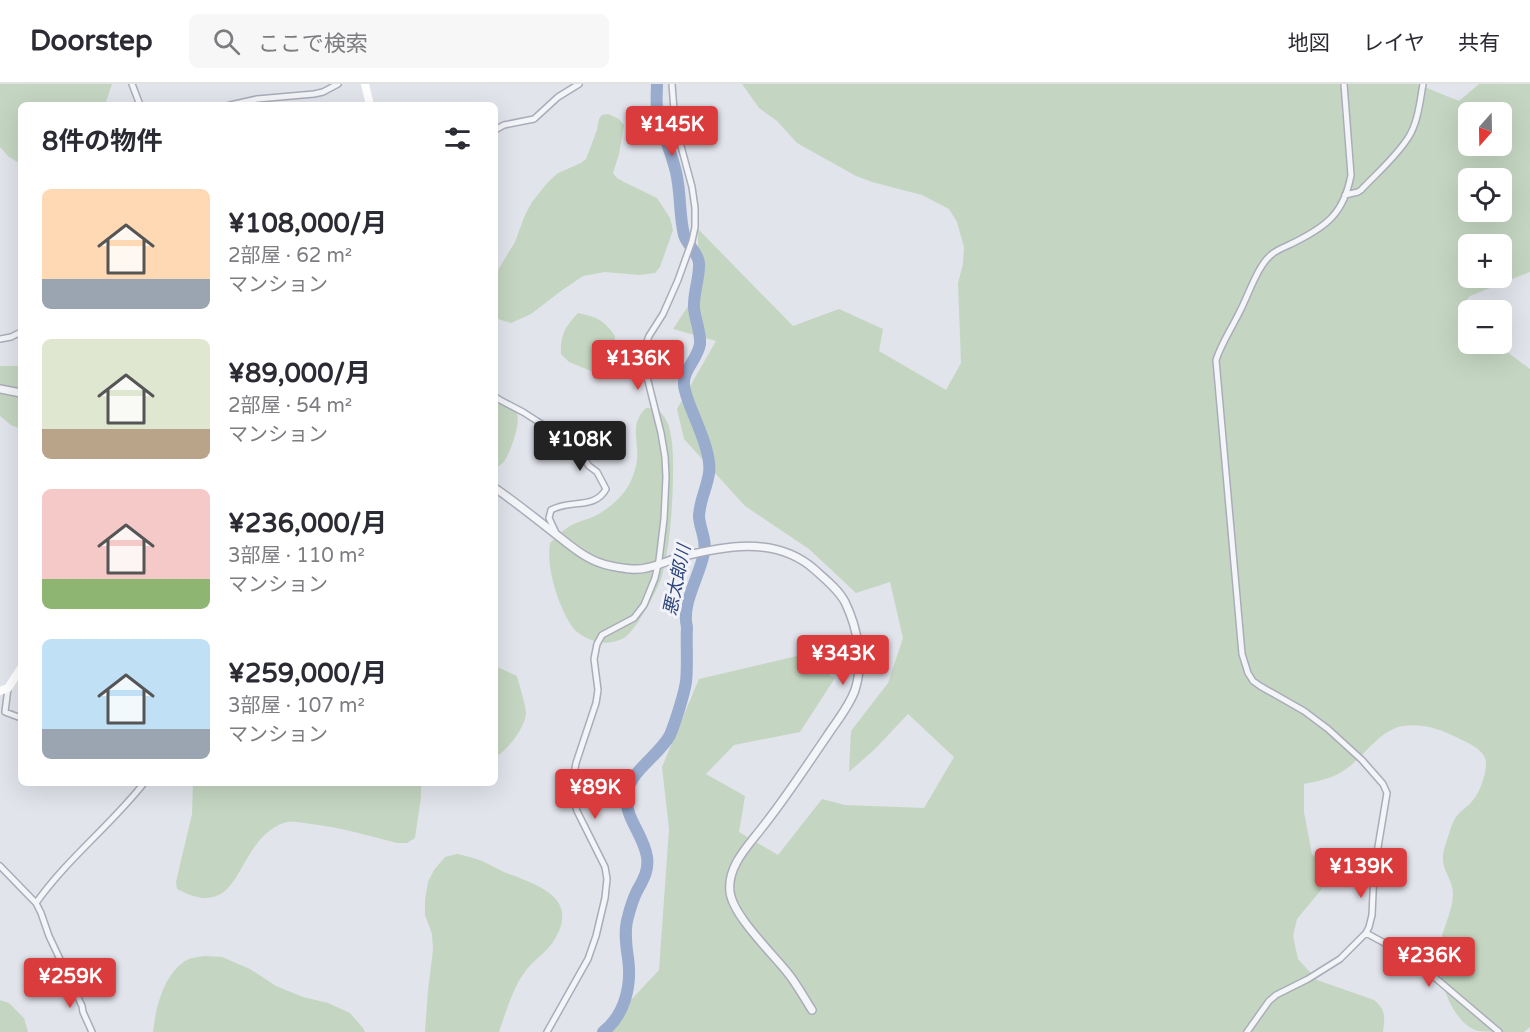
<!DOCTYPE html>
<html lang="ja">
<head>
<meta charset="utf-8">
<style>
	:root { --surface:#fff; --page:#f7f7f7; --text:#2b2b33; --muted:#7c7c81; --line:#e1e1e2; --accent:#da3c3e }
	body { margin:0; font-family:"Varela Round","Noto Sans JP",sans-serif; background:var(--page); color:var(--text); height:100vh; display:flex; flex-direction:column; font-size:22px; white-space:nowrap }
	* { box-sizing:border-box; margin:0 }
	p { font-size:20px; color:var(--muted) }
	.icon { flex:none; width:33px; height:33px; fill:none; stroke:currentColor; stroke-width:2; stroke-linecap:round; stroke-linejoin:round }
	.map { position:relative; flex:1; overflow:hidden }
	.panel { position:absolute; left:18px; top:18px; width:480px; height:684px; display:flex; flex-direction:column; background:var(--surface); border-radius:9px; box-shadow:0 6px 24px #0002 }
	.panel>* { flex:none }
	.needle { width:39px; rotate:200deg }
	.tools { position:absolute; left:1458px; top:18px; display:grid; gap:12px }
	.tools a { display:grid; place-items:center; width:54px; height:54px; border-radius:9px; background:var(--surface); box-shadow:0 6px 24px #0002; font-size:30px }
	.price { position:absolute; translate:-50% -51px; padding:0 14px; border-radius:6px; background:var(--accent); color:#fff; font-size:20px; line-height:39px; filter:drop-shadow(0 2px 3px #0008) }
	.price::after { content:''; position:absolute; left:50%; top:36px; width:18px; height:14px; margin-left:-9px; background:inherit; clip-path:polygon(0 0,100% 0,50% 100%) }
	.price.active { background:#222; color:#fff }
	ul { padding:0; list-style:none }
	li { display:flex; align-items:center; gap:18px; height:150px; padding:0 24px }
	li span { display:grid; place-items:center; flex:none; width:168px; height:120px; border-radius:9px; color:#555 }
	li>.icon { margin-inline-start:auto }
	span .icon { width:72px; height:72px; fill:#fffc; stroke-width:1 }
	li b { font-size:26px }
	h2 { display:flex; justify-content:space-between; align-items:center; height:72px; padding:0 24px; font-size:26px }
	header { display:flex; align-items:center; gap:36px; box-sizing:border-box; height:84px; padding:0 30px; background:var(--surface); border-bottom:2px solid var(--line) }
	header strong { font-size:28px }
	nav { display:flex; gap:33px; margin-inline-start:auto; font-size:21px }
	.search { width:420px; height:54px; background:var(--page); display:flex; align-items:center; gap:15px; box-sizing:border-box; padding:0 21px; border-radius:9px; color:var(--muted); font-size:22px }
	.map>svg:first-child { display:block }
	.green { fill:#c4d6c1; fill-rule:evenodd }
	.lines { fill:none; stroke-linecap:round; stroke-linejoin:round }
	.river { stroke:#99acce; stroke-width:12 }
	.minor-casing { stroke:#aaadb9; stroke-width:8 }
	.tertiary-casing { stroke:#aaadb9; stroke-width:10 }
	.minor { stroke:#f4f5f9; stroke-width:5 }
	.tertiary { stroke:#f4f5f9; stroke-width:7 }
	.secondary { stroke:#fff; stroke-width:8 }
	.labels { text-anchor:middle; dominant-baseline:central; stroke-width:6; stroke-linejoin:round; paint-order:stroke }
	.water-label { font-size:18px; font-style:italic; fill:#2e467c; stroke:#f1f3f8 }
</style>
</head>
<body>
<header>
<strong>Doorstep</strong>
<div class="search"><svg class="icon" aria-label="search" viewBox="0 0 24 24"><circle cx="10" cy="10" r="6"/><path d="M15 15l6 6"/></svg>ここで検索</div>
<nav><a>地図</a><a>レイヤ</a><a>共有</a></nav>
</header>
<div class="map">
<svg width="1530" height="948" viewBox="0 0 1530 948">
	<rect width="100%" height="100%" fill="#e1e4eb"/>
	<path class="green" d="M0 0H112L105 21H21V80L9 73 0 63Z
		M742 0H1417L1459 17 1479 0H1530V188L1470 212C1461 222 1456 233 1460 246L1468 251V260H1492L1503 265 1530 285V943L1524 948C1512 948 1489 948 1478 947 1452 940 1436 891 1439 866 1441 847 1453 828 1453 809 1452 792 1439 785 1444 766 1447 756 1450 745 1454 736 1459 727 1467 724 1473 716 1480 709 1489 683 1485 674 1481 664 1468 659 1460 655 1443 646 1423 639 1403 642 1379 646 1365 672 1346 685 1334 694 1319 697 1304 700V728L1312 770 1320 779 1325 788 1321 806 1297 835 1293 852 1298 875 1317 896 1374 916C1386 926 1385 933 1383 948H601L659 886 669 745 662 683 699 595 797 572 835 594 800 648 734 661 706 690 745 712 739 748 778 771 822 715 845 721 924 724 954 673 908 630 875 665 849 688 851 647 888 599 903 554 890 498 856 509 809 465 745 422 684 355 677 325 716 257 673 245 698 207V145L793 242 839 225 883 245 879 267 946 306 961 279 958 199 963 180 964 163 957 138 949 125 922 111 872 98 856 92 797 59 777 37 759 24ZM1468 28H1502V62H1468ZM1468 94H1502V128H1468ZM1468 160H1502V194H1468Z
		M608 30 619 35 624 41 619 70 613 89 617 94 624 98 657 114 670 134 673 146 660 183 655 189 639 191 605 188 583 192 561 207 531 230 511 239 495 234V191L515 158 525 131 532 118 548 98 558 89 581 79 586 75 597 46 599 35 602 31Z
		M578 229C597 233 604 236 615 252 613 266 610 283 596 289L569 278 561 270C560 251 565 243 578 229Z
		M0 282H21V345L11 341 0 332Z
		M495 312C503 315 514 320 517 329 521 339 510 370 503 379 501 381 498 382 495 384Z
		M646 324C652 324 657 325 662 330 675 344 673 379 673 397 672 429 670 460 662 492 659 504 635 548 624 554 616 558 606 560 597 558 588 555 576 550 571 541 558 520 546 484 550 459 556 454 561 448 567 444 576 437 588 436 597 431 608 425 618 416 625 407 631 399 636 386 637 376 639 356 629 341 646 324Z
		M495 582 517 592C519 601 526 621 526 630 524 645 507 667 495 673Z
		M193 699H274L326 702 341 699H421V713L415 754 407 759H397C369 752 340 743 311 740 304 739 295 737 288 738 280 739 273 744 268 748 234 776 237 837 177 805L176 798 192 730Z
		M457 770C466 772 475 774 484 778 491 781 497 785 504 788 537 801 582 813 553 858 545 870 532 877 524 889 512 906 506 928 499 948H425L428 906 433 866 432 850 425 831V816L428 798 434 786 445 773Z
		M204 872 222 873 250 885 276 902 303 913 328 919 350 929 363 944 365 948H153C156 923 163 892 185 877 190 874 198 873 204 872Z
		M0 916 9 919 24 934 28 948H0Z"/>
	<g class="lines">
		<path class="river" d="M603 948C625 931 632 901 628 874 626 861 624 846 628 833 630 825 633 815 637 807 643 796 649 787 647 773 644 752 626 735 626 713 627 689 660 671 670 651 675 639 684 611 686 598 688 580 686 561 687 543 681 520 700 491 704 469 707 457 700 445 699 433 699 418 707 404 709 389 712 370 696 338 689 319 687 313 683 304 684 297 685 284 698 274 700 260 701 248 695 236 694 224 693 209 700 193 699 179 698 168 687 161 684 151 679 130 681 109 676 88 671 66 660 45 657 23 656 15 657 7 657 0"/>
		<g class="minor-casing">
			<path id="minor" d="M132 0 140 21
				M230 21 257 15 314 10 323 8 338 0
				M495 46 504 41 534 35 558 13 579 0
				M1345 111 1358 108 1361 106C1377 89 1395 74 1408 54 1418 39 1420 17 1423 0
				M0 255 11 253 21 248
				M495 313 500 316 523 328 573 360 589 382 597 388 606 405C595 426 569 415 551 426L549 434 556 449
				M8 604 5 628 21 634
				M0 782 36 819 41 829 49 852 82 922 83 928 92 948
				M36 819C67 775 111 741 144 699
				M1366 849 1401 868 1426 886 1499 948
				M547 948 588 875 596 852 605 814 607 795 605 783 577 727 573 713 572 701 576 679 596 619 598 606 594 575 597 560 602 551 634 534 644 521 655 494 659 476 664 435 666 393 665 373 661 349 646 289 643 268 649 252 663 230 678 196 692 157 695 143V124L692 103 675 40 672 0
				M1247 948 1269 917 1276 911 1308 895 1340 875 1366 849 1369 843 1372 831 1374 787 1387 709 1383 700 1362 676 1328 645 1304 627 1260 602 1253 597 1248 589 1242 570 1216 276C1222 258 1232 244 1240 227 1248 212 1258 181 1271 171 1277 165 1288 162 1295 158 1327 142 1344 129 1351 91L1344 0"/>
		</g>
		<g class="tertiary-casing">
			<path id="tertiary" d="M0 305 21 309
				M495 404C515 418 534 433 553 448 571 462 588 478 611 482 622 484 635 487 646 484 657 482 667 477 677 474 722 462 775 451 814 485 825 495 838 505 845 518 858 545 864 578 855 606 849 623 836 638 827 652 805 684 785 715 761 745 747 763 727 783 730 808 733 832 772 869 787 888 797 900 804 914 812 926"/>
		</g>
		<use href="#minor" class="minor"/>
		<use href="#tertiary" class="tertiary"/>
		<path class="secondary" d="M365 0 370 21
			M0 607 8 604 21 584"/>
	</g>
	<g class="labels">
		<g class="water-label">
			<text transform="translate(677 496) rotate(-78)">悪太郎川</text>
		</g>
	</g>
</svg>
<div class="tools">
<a><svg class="needle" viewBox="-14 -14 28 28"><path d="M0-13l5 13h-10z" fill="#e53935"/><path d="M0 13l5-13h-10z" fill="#7c7c81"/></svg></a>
<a><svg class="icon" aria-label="locate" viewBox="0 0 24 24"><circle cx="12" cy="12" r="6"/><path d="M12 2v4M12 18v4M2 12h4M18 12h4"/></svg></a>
<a>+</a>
<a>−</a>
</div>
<b class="price" style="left:672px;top:73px">¥145K</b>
<b class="price" style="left:638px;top:307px">¥136K</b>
<b class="price active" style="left:580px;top:388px">¥108K</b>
<b class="price" style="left:843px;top:602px">¥343K</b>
<b class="price" style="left:595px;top:736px">¥89K</b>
<b class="price" style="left:1361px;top:815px">¥139K</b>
<b class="price" style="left:1429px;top:904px">¥236K</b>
<b class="price" style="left:70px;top:925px">¥259K</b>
<section class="panel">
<h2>8件の物件<svg class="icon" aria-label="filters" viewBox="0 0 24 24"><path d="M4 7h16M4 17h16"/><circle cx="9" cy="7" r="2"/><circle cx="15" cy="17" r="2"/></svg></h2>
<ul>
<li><span style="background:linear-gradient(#ffd9b3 75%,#9aa5b1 0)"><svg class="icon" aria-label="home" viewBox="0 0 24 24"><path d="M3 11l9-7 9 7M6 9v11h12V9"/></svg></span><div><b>¥108,000/月</b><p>2部屋 · 62 m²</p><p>マンション</p></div></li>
<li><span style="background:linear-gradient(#dfe7d0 75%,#b9a48a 0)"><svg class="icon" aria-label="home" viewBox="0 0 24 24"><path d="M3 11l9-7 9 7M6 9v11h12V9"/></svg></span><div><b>¥89,000/月</b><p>2部屋 · 54 m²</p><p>マンション</p></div></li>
<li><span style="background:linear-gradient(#f6c9c9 75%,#8fb573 0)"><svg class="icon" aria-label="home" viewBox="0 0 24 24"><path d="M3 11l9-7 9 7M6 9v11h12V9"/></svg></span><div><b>¥236,000/月</b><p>3部屋 · 110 m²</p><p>マンション</p></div></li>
<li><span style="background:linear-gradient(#bfe0f5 75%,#9aa5b1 0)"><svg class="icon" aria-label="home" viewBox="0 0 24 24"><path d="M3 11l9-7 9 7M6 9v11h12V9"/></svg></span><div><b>¥259,000/月</b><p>3部屋 · 107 m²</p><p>マンション</p></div></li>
</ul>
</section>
</div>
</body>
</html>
